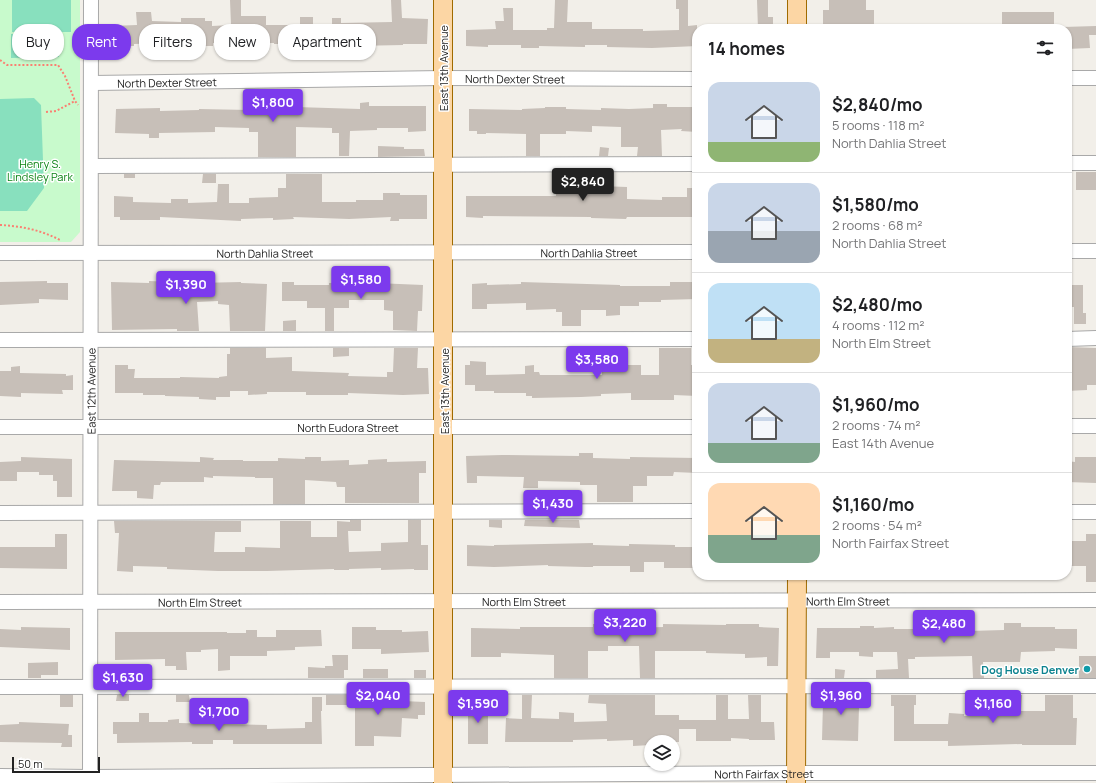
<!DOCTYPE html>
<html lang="en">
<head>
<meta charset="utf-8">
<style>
	:root { --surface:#fff; --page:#f6f6f6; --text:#202124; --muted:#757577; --line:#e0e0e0; --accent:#7c3aed }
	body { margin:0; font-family:Manrope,sans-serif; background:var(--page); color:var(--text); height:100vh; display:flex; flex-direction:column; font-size:15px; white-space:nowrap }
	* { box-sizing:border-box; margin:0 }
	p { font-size:13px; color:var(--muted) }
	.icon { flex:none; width:22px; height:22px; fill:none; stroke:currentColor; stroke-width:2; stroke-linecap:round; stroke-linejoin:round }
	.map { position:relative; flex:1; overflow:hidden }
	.drawer { position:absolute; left:692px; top:24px; width:380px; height:556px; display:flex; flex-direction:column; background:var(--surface); border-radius:16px; box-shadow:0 1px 3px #0004 }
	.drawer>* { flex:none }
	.guide { position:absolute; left:12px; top:24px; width:380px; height:36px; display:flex; gap:8px }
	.buttons { position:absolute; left:644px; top:735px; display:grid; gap:8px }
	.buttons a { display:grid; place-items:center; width:36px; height:36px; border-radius:50%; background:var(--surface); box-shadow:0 1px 3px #0004; font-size:20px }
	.scale { position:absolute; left:12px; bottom:10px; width:88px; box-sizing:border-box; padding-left:4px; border:2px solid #222; border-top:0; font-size:11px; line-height:14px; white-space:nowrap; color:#222; -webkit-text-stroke:3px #fff; paint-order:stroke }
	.price { position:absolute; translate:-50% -34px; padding:0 9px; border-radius:4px; background:var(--accent); color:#fff; font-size:13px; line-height:26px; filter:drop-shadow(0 1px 2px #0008) }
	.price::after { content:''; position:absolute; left:50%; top:24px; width:12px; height:9px; margin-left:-6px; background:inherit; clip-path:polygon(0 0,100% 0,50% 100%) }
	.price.current { background:#222; color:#fff }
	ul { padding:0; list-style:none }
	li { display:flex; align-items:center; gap:12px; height:100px; padding:0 16px }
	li+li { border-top:1px solid var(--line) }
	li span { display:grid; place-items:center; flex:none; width:112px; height:80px; border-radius:12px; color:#555 }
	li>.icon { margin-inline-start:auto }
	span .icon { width:48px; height:48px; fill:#fffc; stroke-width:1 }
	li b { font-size:17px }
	h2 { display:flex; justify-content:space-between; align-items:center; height:48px; padding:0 16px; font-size:17px }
	.tag { padding:0 14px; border-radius:16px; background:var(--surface); box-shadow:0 1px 3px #0004; font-size:14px; line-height:36px }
	.tag.current { background:var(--accent); color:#fff }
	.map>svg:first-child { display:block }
	.park { fill:#c8facc }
	.pitch { fill:#88e0be }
	.building { fill:#c7bfb8 }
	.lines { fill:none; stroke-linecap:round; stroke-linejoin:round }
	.minor-casing { stroke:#a9a9a9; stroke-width:16 }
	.major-casing { stroke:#a06b00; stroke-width:20 }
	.path { stroke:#fa8072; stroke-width:2; stroke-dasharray:2 2; stroke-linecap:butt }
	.minor { stroke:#fff; stroke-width:14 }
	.major { stroke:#fcd6a4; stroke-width:18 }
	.culture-dot { fill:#0f9aa8; stroke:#fff; stroke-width:1.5 }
	.labels { text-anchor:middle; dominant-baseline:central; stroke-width:3; stroke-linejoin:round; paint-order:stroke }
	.street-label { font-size:11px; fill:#222; stroke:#fff }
	.park-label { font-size:11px; fill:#0c8416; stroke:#fff }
	.culture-label { font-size:11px; font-weight:bold; fill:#0d838f; stroke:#fff; text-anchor:end }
</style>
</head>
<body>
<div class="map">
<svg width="1096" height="783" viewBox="0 0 1096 783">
	<rect width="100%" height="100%" fill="#f2efe9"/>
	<path class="park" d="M0 0H80V232L71 242H0Z"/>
	<path class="pitch" d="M12 0H71V32H12Z
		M11 34H59V57L11 58Z
		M34 98 41 105 44 188 27 211H0V99Z"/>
	<path class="building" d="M230 0H241V16H266V25H300V17H313V25L332 26V18H341V23L392 22 391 0H401L402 18 428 19 427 44H403V45L354 46V45L332 44H274V43H213V46H196V45L164 44V43L134 44V46H111V26L137 25 136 12H151L152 21 181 22V18H205V21H212V26L231 25Z
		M555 0H568L567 22H592V29H643V31L679 30V9H676V0H688V26L697 25V46L652 48 607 47V45H585V47L539 46V48H521V45H488V47L466 46V30L496 29 495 21H504L503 8H513V30H547V28H554Z
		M757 0H768V17H773V29H758Z
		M829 0H866V10H874V29H858V26L838 25V29H823V10H829Z
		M1002 12H1054V29L1018 27V29H1002Z
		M1096 26V35H1089L1090 48 1067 49V29H1063V27Z
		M369 102V106H426V131L408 132V128H377V130L350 131 349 156H339V133H332V128L296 127V157H258V132H249V128L215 127V132L159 133V138H149V134L115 133 116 109 160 108V111L199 110V109L249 110V109L296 107 360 109V103Z
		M653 104H667V107H697V132L681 131 682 129 661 130 662 156H637L638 147H621V127L592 126V132L566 131V134H540V156H526V134L486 133V134H477V131H469V109L522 110V109L545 108V107H566V109L601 110V108L629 109 653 108Z
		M378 146 404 147V149H424L425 156 378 157Z
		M600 147 609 148 608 156H599Z
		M1076 172H1096V190H1076Z
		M557 173H600V186L627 187V199L662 200V197H687V188H697V217H627L626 219 591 218V217L483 216V218L466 217V196H556Z
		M124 174H135V178H124Z
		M203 174H216V183H202Z
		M286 174H322V202H356V200H383V193H400V195H427V219H399V221H390L391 217 349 219 293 217 294 219 273 220V218L241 219V221L160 217V220H120V217H114V196L133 197V202L171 203V199H188V203L217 202 218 184H229V203H249V198L278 197V188H286Z
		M47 281V283H68V300L39 299V303L0 305V282Z
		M149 281 197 283 241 282V283L267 284 265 331H230L229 305 218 304V301L197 302 199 331H177V329L112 330 111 282 149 283Z
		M282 282H294V285H329V283L352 282 423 285 422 311H418L417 331 393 330V311L384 310V300H349V308H334V331H325V308H307V301H282Z
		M521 282 620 285V286H670V282H697V299L661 300V302H639V306H620V315L606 316V310H581V326H562V312H556V309L526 310V303L487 304V309H472V284L487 283V285L521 284Z
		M1067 285H1083V313H1086V324H1074V307H1067Z
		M296 320V331H283V321Z
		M1069 347 1096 348V385H1087V390L1067 391V369H1070Z
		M230 348H266V358L292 357V371L349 373 348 376 387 377V372H393L394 348H418L417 368H428L429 394 403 395 348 393V395H306V392H267V394L248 395V391H230V397H216V400L199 399V397L165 396V395H143V393H115V365H128V369H135L134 378H180V377L219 378V377L227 376V354H230Z
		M333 348H349V356L333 357Z
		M659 348H691V365H696V376H697V396L674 395V400H631V393L601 394V396L581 397 532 398V396H526V393H494V391H475V385H465V365H470V361L486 362V375L525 374V366L534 365V372H539L540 375H602V365H641V375H659Z
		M20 366V373L66 374V376L73 375V390H62L63 394 21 393V397L0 396V371H11V367Z
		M579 453H593V458L630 459V457L697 458V473L674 472 673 476H647V486H633V502H597V485H580V482L538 481V488H523L524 477 477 476V483H467L466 456 502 455 579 456Z
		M21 457 72 459V497H57V481H53V475H39V472H17V481H0V462L21 461Z
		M200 457 214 458 213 460H243V461H278V458L305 459V457H321V461L349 460V465L368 464V460L387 459V462L426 461V473H419V503H345V487H337L336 482 305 480V504H273V478H255V477L213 476V478L204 477V482H161L160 485H154L153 499 137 498V491H112L114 460 200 462Z
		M1075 457H1096V483L1067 482V461L1075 462Z
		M350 520H361V531H348L349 552 381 551V543L408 542V520H421V545H428V570H414V569L381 570V568L349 569V570H334V569L267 571H218L167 569V567L133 566V572L117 571 119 533H115L114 521H241V532H215L214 552H245V547L280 548V521H311V537H337V521L350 522Z
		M489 520H502V528L489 527Z
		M525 520H579L580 528 524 526Z
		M55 534H67V569L0 568V547H55Z
		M1086 534H1096V582H1086V566H1067V541H1086Z
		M593 543V545L629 546V544L675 545V547H697V568H664V562H644V572H630V566H593V567H585L548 566V565L494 567 467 566V545L494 546V545Z
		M1004 623H1021V627H1055V629H1077V649L1055 648V651L1021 652 1020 662H983L984 678H973L972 656 915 657V659H908L909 678H876V670L898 669 897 652H873V657L859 656V652H830V658H816L817 628H860V626H874V628L894 627V629H925L969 626V631L1004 630Z
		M593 624H608V626L634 627V628L663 627V624L726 625V624H759V627L779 628 778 666H767V657L745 658V654L706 653V651H655V678H640L639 646H608V651H588V678H554V655L501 653V657H471V628L520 629V627H593Z
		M21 627 70 628V650L0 647V629L21 630Z
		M352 627H376V630H402V632L428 631 429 652 381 654V649H352Z
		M246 630H257V637H276V630H321L322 646 295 647V650L267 651V656H230V670L218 671V649L201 650V652H186L187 670H176V666H165V659L115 660V632H227V633H246Z
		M332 655H348V670H344V678H308V667L325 668V666H333Z
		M1079 656H1096V678H1079Z
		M58 662V675H41V678H28V663Z
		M363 669H388V678H363Z
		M835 669 845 670 844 678H835Z
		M414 670H426V678H414Z
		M60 695H73V707H60Z
		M117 695H129V701H116Z
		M176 695H189L190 702H176Z
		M326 695H363V706H385V695H402V701L425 702V715H418V719L402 718 401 737 374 736V746H355V706H350V705H326Z
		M522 695H532L531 718 559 719V712L574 713V722L607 721 606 704 588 703 589 695H655V715H679V720H716V695H728V719H749L748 695H761V722H774L775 740H749V739L731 738V741H696V729H679V742H651V745L633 746V740L607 741V739L573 740V742H505L506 718 522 719Z
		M815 695H867V707H859L858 741 822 740 823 703H815Z
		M891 695H916V705H914V724H948L949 713 964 714V716H1000L999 695H1022L1021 711H1045V695H1073V718H1077L1076 745H1022V744L948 746V741H894V706H891Z
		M312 697H322V711H321L322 744H233V740H213V744H192V742L117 743V734H113V722H139V713H149V722H168V720L179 719V723L267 725V729L305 728V722H312Z
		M468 703H488V744H468Z
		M19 722 69 724 68 735H72V747H61L62 743 0 742V725L19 724Z"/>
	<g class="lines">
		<g class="minor-casing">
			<g id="minor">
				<path d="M1067 78H1096"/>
				<path id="s1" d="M92 83 443 78 697 79"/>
				<path d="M1067 163H1096"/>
				<path d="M92 166 697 164"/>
				<path d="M1067 251H1096"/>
				<path id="s2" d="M0 253 697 252"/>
				<path d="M1067 339 1096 338"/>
				<path d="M0 340 697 339"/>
				<path d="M1067 426H1096"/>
				<path id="s3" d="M0 427H697"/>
				<path d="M1067 512H1096"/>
				<path d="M0 513 697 511"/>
				<path id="s4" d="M0 602 1096 600"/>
				<path d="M0 687 1096 686"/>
				<path id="s5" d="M0 776 90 777 796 773H1096"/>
				<path id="s6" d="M90 783 91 0"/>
			</g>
		</g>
		<g class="major-casing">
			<path id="major" d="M443 0V783
				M797 0V29
				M796 783 797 575"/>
		</g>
		<path class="path" d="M0 60 7 65H58L65 76 75 101 78 105
			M46 112 56 111 75 101
			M0 225C21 226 41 230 60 240"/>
		<use href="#minor" class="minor"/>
		<use href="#major" class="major"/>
	</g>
	<circle class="culture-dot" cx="1087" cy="669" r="4"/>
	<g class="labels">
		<g class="street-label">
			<text transform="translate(443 68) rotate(-90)">East 13th Avenue</text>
			<text stroke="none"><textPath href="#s1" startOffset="423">North Dexter Street</textPath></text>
			<text stroke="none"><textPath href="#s1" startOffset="75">North Dexter Street</textPath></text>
			<text stroke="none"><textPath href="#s2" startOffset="589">North Dahlia Street</textPath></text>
			<text stroke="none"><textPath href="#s2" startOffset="265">North Dahlia Street</textPath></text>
			<text stroke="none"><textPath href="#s6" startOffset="392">East 12th Avenue</textPath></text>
			<text transform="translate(444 391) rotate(-90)">East 13th Avenue</text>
			<text stroke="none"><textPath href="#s3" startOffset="348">North Eudora Street</textPath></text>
			<text stroke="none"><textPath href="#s4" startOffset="848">North Elm Street</textPath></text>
			<text stroke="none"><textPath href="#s4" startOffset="524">North Elm Street</textPath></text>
			<text stroke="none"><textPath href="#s4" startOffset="200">North Elm Street</textPath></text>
			<text stroke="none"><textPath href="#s5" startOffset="764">North Fairfax Street</textPath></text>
		</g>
		<g class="park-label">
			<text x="40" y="163">Henry S.<tspan x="40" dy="13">Lindsley Park</tspan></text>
		</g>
		<g class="culture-label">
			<text x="1079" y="669">Dog House Denver</text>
		</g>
	</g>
</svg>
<div class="buttons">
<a><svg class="icon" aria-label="layers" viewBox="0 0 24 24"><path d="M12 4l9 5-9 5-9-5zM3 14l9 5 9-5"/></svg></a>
</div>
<div class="scale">50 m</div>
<b class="price" style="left:273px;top:123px">$1,800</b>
<b class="price current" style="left:583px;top:202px">$2,840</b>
<b class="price" style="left:361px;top:300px">$1,580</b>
<b class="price" style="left:186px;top:305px">$1,390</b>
<b class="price" style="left:597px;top:380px">$3,580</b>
<b class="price" style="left:553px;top:524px">$1,430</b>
<b class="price" style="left:625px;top:643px">$3,220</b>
<b class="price" style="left:944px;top:644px">$2,480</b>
<b class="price" style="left:123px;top:698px">$1,630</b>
<b class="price" style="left:378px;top:716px">$2,040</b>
<b class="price" style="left:841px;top:716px">$1,960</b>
<b class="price" style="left:478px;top:724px">$1,590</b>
<b class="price" style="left:993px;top:724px">$1,160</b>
<b class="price" style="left:219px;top:732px">$1,700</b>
<div class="guide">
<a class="tag">Buy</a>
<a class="tag current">Rent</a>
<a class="tag">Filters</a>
<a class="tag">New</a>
<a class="tag">Apartment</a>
</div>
<section class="drawer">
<h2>14 homes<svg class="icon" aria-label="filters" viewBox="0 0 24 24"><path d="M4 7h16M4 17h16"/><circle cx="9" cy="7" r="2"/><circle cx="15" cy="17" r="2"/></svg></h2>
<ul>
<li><span style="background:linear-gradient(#c9d6e8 75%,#8fb573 0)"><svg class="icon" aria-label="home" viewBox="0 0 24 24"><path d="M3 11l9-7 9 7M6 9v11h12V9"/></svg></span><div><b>$2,840/mo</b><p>5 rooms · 118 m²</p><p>North Dahlia Street</p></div></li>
<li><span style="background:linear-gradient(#c9d6e8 60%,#9aa5b1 0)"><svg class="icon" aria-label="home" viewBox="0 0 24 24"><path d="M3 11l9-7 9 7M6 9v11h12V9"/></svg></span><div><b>$1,580/mo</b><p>2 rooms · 68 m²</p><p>North Dahlia Street</p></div></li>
<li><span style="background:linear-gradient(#bfe0f5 70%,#c2b280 0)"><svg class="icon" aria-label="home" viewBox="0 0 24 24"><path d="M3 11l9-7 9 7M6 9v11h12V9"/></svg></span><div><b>$2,480/mo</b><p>4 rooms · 112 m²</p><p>North Elm Street</p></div></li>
<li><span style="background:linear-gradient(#c9d6e8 75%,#7fa58c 0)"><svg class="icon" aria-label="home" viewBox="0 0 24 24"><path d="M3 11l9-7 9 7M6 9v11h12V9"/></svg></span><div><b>$1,960/mo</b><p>2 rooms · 74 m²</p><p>East 14th Avenue</p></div></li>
<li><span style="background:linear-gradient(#ffd9b3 65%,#7fa58c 0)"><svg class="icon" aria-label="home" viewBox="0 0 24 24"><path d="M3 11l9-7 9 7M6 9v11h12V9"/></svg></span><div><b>$1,160/mo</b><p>2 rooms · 54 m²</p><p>North Fairfax Street</p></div></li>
</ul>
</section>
</div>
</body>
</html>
